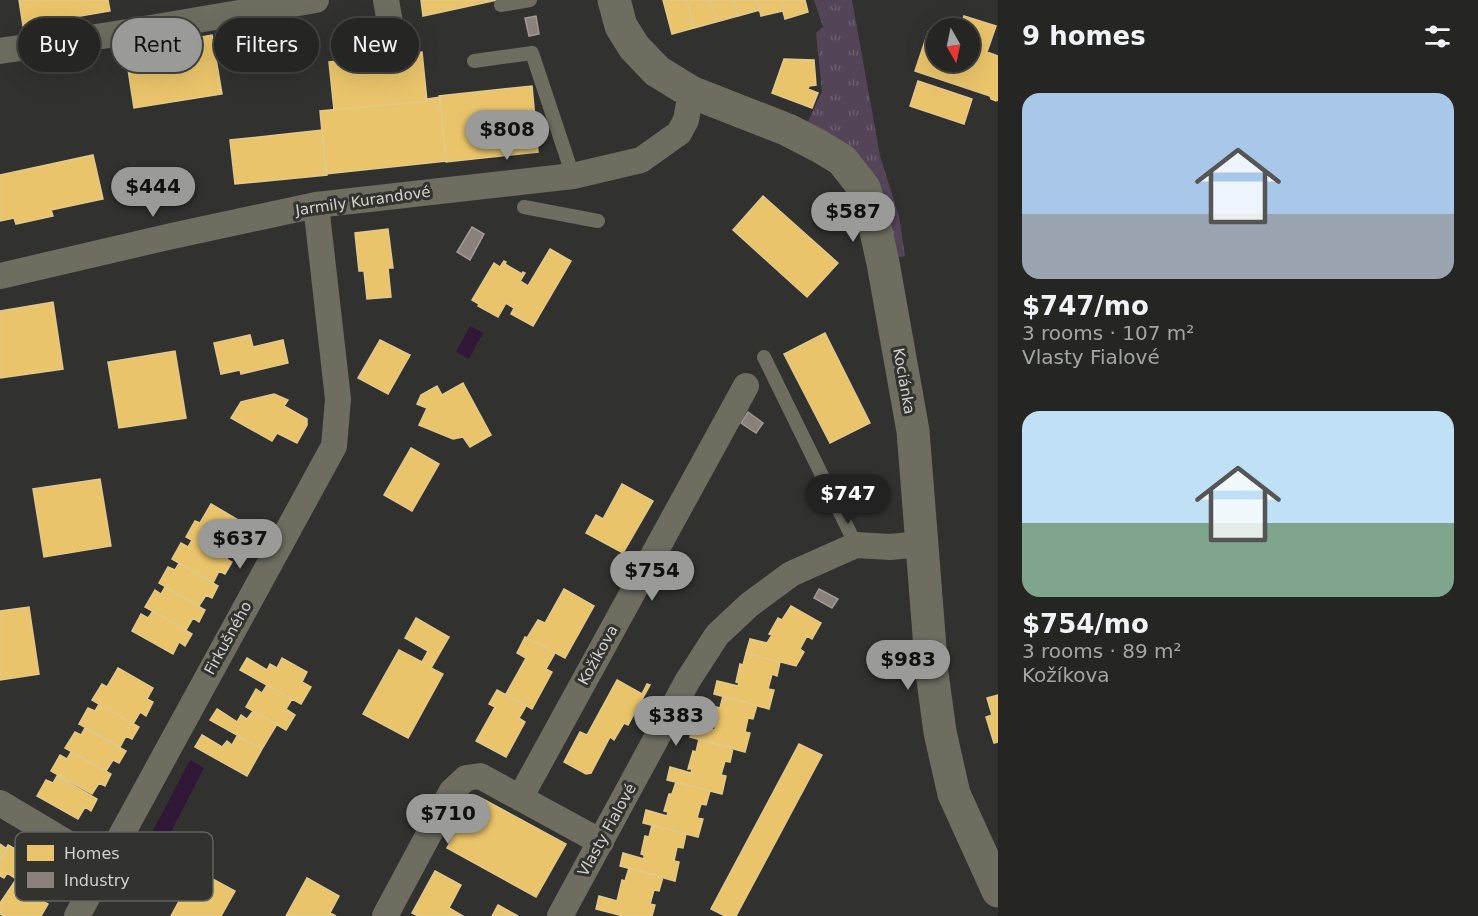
<!DOCTYPE html>
<html lang="en">
<head>
<meta charset="utf-8">
<style>
	:root { --surface:#252524; --page:#2d2d2c; --text:#f1f3f6; --muted:#a3a5a6; --line:#424241; --accent:#9a9a98 }
	body { margin:0; font-family:"DejaVu Sans",sans-serif; background:var(--page); color:var(--text); height:100vh; display:flex; flex-direction:column; font-size:22px; white-space:nowrap }
	* { box-sizing:border-box; margin:0 }
	p { font-size:20px; color:var(--muted) }
	.icon { flex:none; width:33px; height:33px; fill:none; stroke:currentColor; stroke-width:2; stroke-linecap:round; stroke-linejoin:round }
	.map { position:relative; flex:1; overflow:hidden }
	.drawer { display:flex; flex-direction:column; background:var(--surface); width:480px }
	.drawer>* { flex:none }
	.banner { position:absolute; left:18px; top:18px; width:570px; height:54px; display:flex; gap:12px }
	.needle { width:39px; rotate:171deg }
	.tools { position:absolute; left:926px; top:18px; display:grid; gap:12px }
	.tools a { display:grid; place-items:center; width:54px; height:54px; border-radius:50%; background:var(--surface); box-shadow:0 6px 24px #0002,0 0 0 2px var(--line); font-size:30px }
	.price { position:absolute; translate:-50% -51px; padding:0 14px; border-radius:21px; background:var(--accent); color:#111; font-size:20px; line-height:39px; filter:drop-shadow(0 2px 3px #0008) }
	.price::after { content:''; position:absolute; left:50%; top:36px; width:18px; height:14px; margin-left:-9px; background:inherit; clip-path:polygon(0 0,100% 0,50% 100%) }
	.price.active { background:#222; color:#fff }
	ul { padding:0; list-style:none }
	li { display:grid; align-content:center; gap:12px; height:318px; padding:0 24px }
	li span { display:grid; place-items:center; height:186px; border-radius:18px; color:#555 }
	li>.icon { margin-inline-start:auto }
	span .icon { width:108px; height:108px; fill:#fffc; stroke-width:1 }
	li b { font-size:26px }
	h2 { display:flex; justify-content:space-between; align-items:center; height:72px; padding:0 24px; font-size:26px }
	.tag { padding:0 21px; border-radius:27px; background:var(--surface); box-shadow:0 6px 24px #0002,0 0 0 2px var(--line); font-size:21px; line-height:54px }
	.tag.active { background:var(--accent); color:#111 }
	main { display:flex; flex:1; min-height:0 }
	.map>svg:first-child { display:block }
	.grass { fill:url(#grass-tufts) }
	.water { fill:#311737 }
	.homes { fill:#e9c46a; stroke:#e2c889; stroke-width:1.5 }
	.industry { fill:#8a817c; stroke:#a09995; stroke-width:1.5 }
	.lines { fill:none; stroke-linecap:round; stroke-linejoin:round }
	.service { stroke:#6e6d60; stroke-width:14 }
	.minor { stroke:#6e6d60; stroke-width:26 }
	.tertiary { stroke:#6e6d60; stroke-width:33 }
	.labels { text-anchor:middle; dominant-baseline:central; stroke-width:6; stroke-linejoin:round; paint-order:stroke }
	.street-label { font-size:15px; fill:#d2d2d0; stroke:#32322f }
	.key { fill:#32322f; stroke:#62625f; stroke-width:1.5 }
	.key-label { font-size:16px; fill:#d2d2d0 }
</style>
</head>
<body>
<main>
<div class="map">
<svg width="998" height="916" viewBox="0 0 998 916">
	<defs>
		<pattern id="grass-tufts" width="24" height="20" patternUnits="userSpaceOnUse" patternTransform="scale(1.5)"><rect width="24" height="20" fill="#544458"/><path d="M3 7l-1-3M5 7V3M7 7l1-3M15 17l-1-3M17 17v-4M19 17l1-3" fill="none" stroke="#6c5e6f"/></pattern>
	</defs>
	<rect width="100%" height="100%" fill="#313130"/>
	<path class="grass" d="M814 0H852L880 156 899 216 905 256 891 259 806 126 822 91 816 33 823 27Z"/>
	<path class="water" d="M470 326 483 333 469 359 456 352Z
		M190 760 204 768 163 847 174 852 169 861 144 848Z"/>
	<path class="homes" d="M19 0H108L110 11 23 26Z
		M421 0H497L423 16Z
		M663 0H687L694 28 672 34Z
		M687 0H710L716 22 694 28Z
		M710 0H734L738 16 716 22Z
		M734 0H757L760 10 738 16Z
		M757 0H780L783 11 761 16Z
		M780 0H805L808 12 785 19Z
		M964 16 996 26 987 52 998 56V100L996 101 991 99 990 96 915 71 928 32 934 34 936 29V62H969V28H960Z
		M212 35 222 94 134 108 125 50Z
		M422 52 427 101 334 110 329 62Z
		M784 59 814 60 816 85 809 86 808 89 818 93 812 108 772 93Z
		M918 81 972 99 964 124 910 106Z
		M532 86 538 152 446 162 439 96Z
		M440 97 446 161 326 174 320 111 427 101 426 99Z
		M322 130 327 175 235 184 230 140Z
		M93 155 103 199 51 210 53 216 16 224 14 218 0 221V175Z
		M763 196 838 263 807 297 733 230Z
		M388 229 393 268H388L391 297 367 299 364 271H359L355 233Z
		M550 249 571 261 533 326 511 314 514 308 506 303 498 317 478 306 479 304 472 300 494 263 500 267 504 261 506 262 505 264 522 274 523 272 525 273 520 281 528 286Z
		M53 302 63 369 0 378V311Z
		M825 333 870 423 830 443 784 354Z
		M250 335 253 347 283 340 288 363 241 374 240 370 221 374 214 343Z
		M380 340 410 355 388 394 358 378Z
		M175 351 186 418 119 428 108 362Z
		M463 383 491 435 470 447 463 437 453 439 419 425 427 408 417 404 421 395 437 386 442 395Z
		M274 394 288 400 284 406 307 419V425L297 443 277 433 272 441 231 418 241 402Z
		M411 448 439 464 412 511 384 495Z
		M100 479 111 546 44 557 33 489Z
		M622 484 653 501 623 553 586 533 596 515 603 519Z
		M211 504 252 528 239 552 233 548 227 559 186 537 195 521 200 523Z
		M192 540 232 562 225 574 219 571 213 583 172 559 181 543 188 547Z
		M179 563 218 586 212 598 206 595 199 606 159 583 168 567 175 570Z
		M165 587 205 610 199 622 193 618 186 630 145 607 155 590 161 594Z
		M564 589 594 606 565 658 527 638 538 620 545 623Z
		M791 606 821 623 812 639 807 636 800 649 804 652 796 666 746 653 750 639 767 643 772 635 769 634 778 618 782 620Z
		M29 607 39 674 0 680V611Z
		M153 611 192 634 185 646 179 642 173 654 132 631 141 614 148 618Z
		M416 618 449 637 431 668 443 674 408 738 363 714 399 650 422 662 428 651 405 638Z
		M525 637 555 653 546 669 552 672 532 709 506 694 526 658 517 653Z
		M746 653 780 662 777 676 772 674 768 689 774 690 769 709 714 694 717 681 738 686 739 683 736 682 740 664 743 665Z
		M247 658 267 670 270 664 277 668 282 658 307 672 302 682 311 687 301 704 240 670Z
		M118 668 153 688 147 699 153 702 146 716 140 712 133 724 92 700 102 684 107 687Z
		M617 680 642 694 647 684 650 685 628 725 624 723 614 740 610 737 591 773 586 774 564 762 580 732 587 735Z
		M267 685 292 699 286 709 295 715 286 730 246 707 256 689 262 693Z
		M497 690 526 706 519 718 525 722 506 757 476 741 495 707 489 704Z
		M998 695V742L994 743 986 717 992 715 987 698Z
		M723 696 757 705 753 719 748 718 745 732 750 733 745 752 690 737 694 725 715 730V726L712 725 716 707 720 708Z
		M99 704 139 727 132 739 126 736 120 747 79 724 88 708 95 711Z
		M217 709 237 722 241 715 247 719 253 711 277 724 262 749 210 720Z
		M85 728 126 751 119 763 113 760 106 771 65 748 75 732 81 735Z
		M202 735 222 747 227 741 232 745 237 736 262 749 247 776 195 747Z
		M699 739 733 748 730 762 725 761 721 775 726 776 722 794 667 780 670 767 691 773 692 769H688L693 751 696 752Z
		M799 744 822 755 736 916H725L711 909Z
		M71 752 111 774 105 786 99 783 92 794 51 771 60 755 67 759Z
		M57 776 97 799 91 811 85 807 78 819 37 796 46 780 53 783Z
		M676 782 710 791 706 805 701 804 697 818 703 819 698 837 643 823 646 810 667 816 668 812 664 811 669 794H672Z
		M477 798 483 799 566 844 536 897 447 848 473 801Z
		M652 825 686 834 683 848 677 847 674 861 679 862 675 881 620 866 623 853 644 859V855L641 854 645 836 649 837Z
		M0 844 7 849 0 861Z
		M8 845 57 872 41 900 13 884 16 879 7 873 4 878 0 876V861Z
		M629 868 663 877 659 891 654 890 650 904 655 905 652 916H623L596 909 599 896 617 901 622 880 625 881Z
		M196 870 235 891 221 916H171Z
		M435 871 461 885 449 908 463 916H418L412 913Z
		M307 878 339 896 330 913 336 916H286Z
		M13 884 48 904 41 916H4L0 914V903Z
		M498 905 518 916H492Z"/>
	<path class="industry" d="M536 16 539 34 529 36 525 18Z
		M472 227 484 234 470 260 457 252Z
		M748 412 763 423 756 433 741 423Z
		M819 589 838 599 832 608 814 598Z"/>
	<g class="lines">
		<path class="service" d="M501 5 530 0
			M474 61 532 53 573 176
			M524 207 598 221
			M764 357 856 545"/>
		<path class="minor" d="M386 0 390 23
			M0 51 109 35 316 0
			M0 276 172 236 316 205 573 176 641 160 679 133 686 120 691 92
			M520 798 746 386
			M0 803 104 865
			M77 916 334 446 338 399 316 205
			M385 916 452 791 466 778 480 776 601 842
			M560 916 688 680 717 635 749 605 791 574 856 545 890 547 922 544"/>
		<path class="tertiary" d="M614 0 621 26 634 47 657 71 691 92 788 130 819 146 842 160 864 188 872 213 883 263 913 431 932 673 940 732 954 794 998 891"/>
	</g>
	<g class="labels">
		<g class="street-label">
			<text transform="translate(363 201) rotate(-8)">Jarmily Kurandové</text>
			<text transform="translate(904 381) rotate(80)">Kociánka</text>
			<text transform="translate(228 638) rotate(-61)">Firkušného</text>
			<text transform="translate(598 655) rotate(-61)">Kožíkova</text>
			<text transform="translate(607 830) rotate(-61)">Vlasty Fialové</text>
		</g>
	</g>
	<rect x="15" y="832" width="198" height="69" rx="9" class="key"/>
	<rect x="27" y="845" width="27" height="16" fill="#e9c46a"/>
	<rect x="27" y="872" width="27" height="16" fill="#8a817c"/>
	<g class="key-label">
		<text x="64" y="859">Homes</text>
		<text x="64" y="886">Industry</text>
	</g>
</svg>
<div class="tools">
<a><svg class="needle" viewBox="-14 -14 28 28"><path d="M0-13l5 13h-10z" fill="#e53935"/><path d="M0 13l5-13h-10z" fill="#a3a5a6"/></svg></a>
</div>
<b class="price" style="left:507px;top:161px">$808</b>
<b class="price" style="left:153px;top:218px">$444</b>
<b class="price" style="left:853px;top:243px">$587</b>
<b class="price active" style="left:848px;top:525px">$747</b>
<b class="price" style="left:240px;top:570px">$637</b>
<b class="price" style="left:652px;top:602px">$754</b>
<b class="price" style="left:908px;top:691px">$983</b>
<b class="price" style="left:676px;top:747px">$383</b>
<b class="price" style="left:448px;top:845px">$710</b>
<div class="banner">
<a class="tag">Buy</a>
<a class="tag active">Rent</a>
<a class="tag">Filters</a>
<a class="tag">New</a>
</div>
</div>
<section class="drawer">
<h2>9 homes<svg class="icon" aria-label="filters" viewBox="0 0 24 24"><path d="M4 7h16M4 17h16"/><circle cx="9" cy="7" r="2"/><circle cx="15" cy="17" r="2"/></svg></h2>
<ul>
<li><span style="background:linear-gradient(#a9c7e8 65%,#9aa5b1 0)"><svg class="icon" aria-label="home" viewBox="0 0 24 24"><path d="M3 11l9-7 9 7M6 9v11h12V9"/></svg></span><div><b>$747/mo</b><p>3 rooms · 107 m²</p><p>Vlasty Fialové</p></div></li>
<li><span style="background:linear-gradient(#bfe0f5 60%,#7fa58c 0)"><svg class="icon" aria-label="home" viewBox="0 0 24 24"><path d="M3 11l9-7 9 7M6 9v11h12V9"/></svg></span><div><b>$754/mo</b><p>3 rooms · 89 m²</p><p>Kožíkova</p></div></li>
</ul>
</section>
</main>
</body>
</html>
